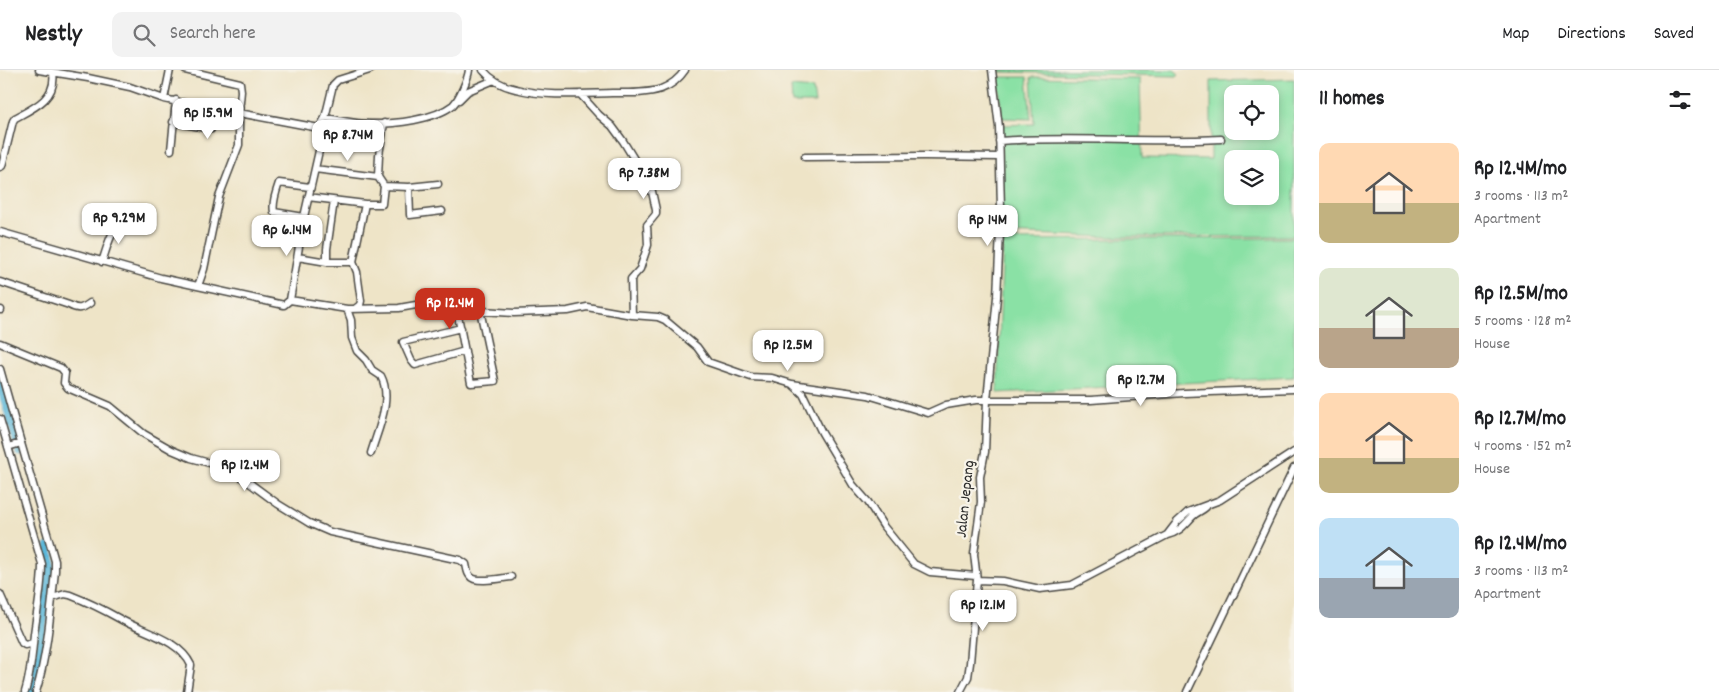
<!DOCTYPE html>
<html lang="en">
<head>
<meta charset="utf-8">
<style>
	:root { --surface:#fff; --page:#f2f2f2; --text:#202124; --muted:#757577; --line:#e0e0e0; --accent:#c8321e }
	body { margin:0; font-family:Dekko,sans-serif; background:var(--page); color:var(--text); height:100vh; display:flex; flex-direction:column; font-size:19px; white-space:nowrap }
	* { box-sizing:border-box; margin:0 }
	p { font-size:16px; color:var(--muted) }
	.icon { flex:none; width:28px; height:28px; fill:none; stroke:currentColor; stroke-width:2; stroke-linecap:round; stroke-linejoin:round }
	.map { position:relative; flex:1; overflow:hidden }
	.panel { display:flex; flex-direction:column; background:var(--surface); width:425px }
	.panel>* { flex:none }
	.buttons { position:absolute; left:1224px; top:15px; display:grid; gap:10px }
	.buttons a { display:grid; place-items:center; width:55px; height:55px; border-radius:10px; background:var(--surface); box-shadow:0 2px 8px #0003; font-size:25px }
	.price { position:absolute; translate:-50% -42px; padding:0 11px; border-radius:10px; background:#fff; color:#222; font-size:16px; line-height:32px; filter:drop-shadow(0 1px 2px #0008) }
	.price::after { content:''; position:absolute; left:50%; top:30px; width:15px; height:11px; margin-left:-8px; background:inherit; clip-path:polygon(0 0,100% 0,50% 100%) }
	.price.active { background:var(--accent); color:#fff }
	ul { padding:0; list-style:none }
	li { display:flex; align-items:center; gap:15px; height:125px; padding:0 25px }
	li span { display:grid; place-items:center; flex:none; width:140px; height:100px; border-radius:10px; color:#555 }
	li>.icon { margin-inline-start:auto }
	span .icon { width:60px; height:60px; fill:#fffc; stroke-width:1 }
	li b { font-size:21px }
	h2 { display:flex; justify-content:space-between; align-items:center; height:60px; padding:0 25px; font-size:21px }
	header { display:flex; align-items:center; gap:30px; box-sizing:border-box; height:70px; padding:0 25px; background:var(--surface); border-bottom:1px solid var(--line) }
	header strong { font-size:24px }
	nav { display:flex; gap:28px; margin-inline-start:auto; font-size:18px }
	.search { width:350px; height:45px; background:var(--page); display:flex; align-items:center; gap:12px; box-sizing:border-box; padding:0 18px; border-radius:10px; color:var(--muted); font-size:19px }
	main { display:flex; flex:1; min-height:0 }
	.map>svg:first-child { display:block }
	.green { fill:#8ae1a5; stroke:#5a8668; fill-rule:evenodd }
	.lines { fill:none; stroke-linecap:round; stroke-linejoin:round }
	.river { stroke:#5cb8da; stroke-width:9 }
	.minor-casing { stroke:#484742; stroke-width:9 }
	.minor { stroke:#fff; stroke-width:6 }
	.labels { text-anchor:middle; dominant-baseline:central; stroke-width:4.5; stroke-linejoin:round; paint-order:stroke }
	.street-label { font-size:16px; fill:#2b2b2b; stroke:#f7f3e8 }
</style>
</head>
<body>
<header>
<strong>Nestly</strong>
<div class="search"><svg class="icon" aria-label="search" viewBox="0 0 24 24"><circle cx="10" cy="10" r="6"/><path d="M15 15l6 6"/></svg>Search here</div>
<nav><a>Map</a><a>Directions</a><a>Saved</a></nav>
</header>
<main>
<div class="map">
<svg width="1294" height="622" viewBox="0 0 1294 622">
	<rect width="100%" height="100%" fill="#f7f3e8"/>
	<filter id="ink" filterUnits="userSpaceOnUse"><feTurbulence type="fractalNoise" baseFrequency=".02" numOctaves="2"/><feDisplacementMap in="SourceGraphic" scale="10" xChannelSelector="R" yChannelSelector="G"/><feConvolveMatrix kernelMatrix="1 2 1 2 8 2 1 2 1" color-interpolation-filters="sRGB"/></filter>
	<filter id="wash" filterUnits="userSpaceOnUse"><feTurbulence type="fractalNoise" baseFrequency=".0096" numOctaves="4" result="noise"/><feDisplacementMap in="SourceGraphic" scale="20" xChannelSelector="R" yChannelSelector="G"/><feGaussianBlur stdDeviation="1.12" result="paint"/><feColorMatrix in="noise" values="0 0 0 0 0 0 0 0 0 0 0 0 0 0 0 0 0 1.4 0 .05"/><feComposite in="paint" operator="in"/></filter>
	<g filter="url(#wash)">
		<rect width="100%" height="100%" fill="#eee4c7"/>
		<path class="green" d="M997 0H1174L1179 4 1177 6 998 2Z
			M998 7H1027L1031 49 1002 48Z
			M1031 7 1140 9 1142 88 1211 89V11L1294 9V166L1110 167 1001 163V55L1034 54ZM1232 24H1270V61H1232ZM1232 89H1270V126H1232Z
			M791 17 813 19 815 33H792Z
			M1294 168V307L997 323 1003 170Z"/>
		<g class="lines">
			<path class="river" d="M0 313 20 381
				M31 622 36 605 51 495 49 477"/>
		</g>
	</g>
	<g filter="url(#ink)">
		<g class="lines">
			<g class="minor-casing">
				<path id="minor" d="M39 0 88 8 130 17 164 29 216 40 239 43 319 58 321 72 304 147 290 230
					M185 0 240 13 241 21 239 43V75L219 127 204 199 198 216
					M483 0C492 11 502 16 516 19 546 27 580 24 612 23 628 23 646 24 661 19 672 15 679 9 685 0
					M580 24 599 45 612 56 623 71 651 117 656 140V144L647 155 648 175 640 199 631 209 632 245
					M164 29 170 0
					M459 30 468 21 494 10
					M325 48 333 15 338 10 370 0
					M173 52 211 59 216 40
					M319 58 325 48C340 50 356 54 371 54 395 54 434 50 453 35 459 29 468 9 469 0
					M999 71C1073 66 1147 73 1221 69
					M171 80 176 30
					M805 87 925 86 999 87
					M0 97 2 96 13 51 15 48C34 38 57 28 53 3
					M315 99 378 107
					M384 116 409 117 438 114
					M409 117 410 145 442 141
					M308 127 365 134H382L384 116 378 107 379 85 384 53
					M304 147 274 142C272 133 276 122 279 113L310 117
					M0 162 161 208 284 235 290 230 347 239 399 238 433 232H445L466 240 514 243 568 241 587 237 632 245 658 247 665 250 697 277 708 292 751 307 772 308 792 314 803 324 822 363 853 415 868 432 884 457 914 494 930 502 976 506
					M298 187 327 192H353
					M102 192C108 176 112 149 132 150
					M327 192V179L334 131
					M0 212 69 235C78 240 82 239 90 233
					M456 235 471 313 495 311 480 240
					M356 238 360 235 361 231 357 202 353 192 365 134
					M347 239 351 250 352 268 357 281 366 290 372 300 381 306C393 329 378 359 371 383
					M0 240H1
					M461 258 403 272 411 290 415 295 465 281
					M0 273 61 298 65 303 64 313 68 318 110 336 144 364 172 380 191 388 224 397 236 403 278 434 309 453 330 462 460 490 466 494C467 498 467 503 470 506 475 514 502 508 511 507
					M0 299 21 373 8 377
					M792 314 868 325 928 343 946 335 976 330H1091L1184 323 1294 319
					M0 349 42 494C42 518 37 541 34 564 32 584 31 603 25 622
					M21 373 55 491V501C51 538 47 587 36 622
					M1167 465C1180 462 1184 455 1193 446 1197 442 1202 441 1206 437
					M977 510 1003 511 1040 519 1072 515 1167 465 1177 452 1188 442 1220 430 1294 382
					M0 524 22 573 25 575 33 573
					M52 528 65 524 70 525C88 532 104 540 120 549 142 562 179 569 191 595L187 622
					M960 622 968 607 970 593 977 510 974 484 981 432 980 407 985 382 987 330 997 227 1001 139 999 57 992 0
					M1187 622 1294 398"/>
			</g>
			<use href="#minor" class="minor"/>
		</g>
	</g>
	<g class="labels">
		<g class="street-label">
			<text transform="translate(966 429) rotate(-84)">Jalan Jepang</text>
		</g>
	</g>
</svg>
<div class="buttons">
<a><svg class="icon" aria-label="locate" viewBox="0 0 24 24"><circle cx="12" cy="12" r="6"/><path d="M12 2v4M12 18v4M2 12h4M18 12h4"/></svg></a>
<a><svg class="icon" aria-label="layers" viewBox="0 0 24 24"><path d="M12 4l9 5-9 5-9-5zM3 14l9 5 9-5"/></svg></a>
</div>
<b class="price" style="left:208px;top:70px">Rp 15.9M</b>
<b class="price" style="left:348px;top:92px">Rp 8.74M</b>
<b class="price" style="left:644px;top:130px">Rp 7.38M</b>
<b class="price" style="left:119px;top:175px">Rp 9.29M</b>
<b class="price" style="left:988px;top:177px">Rp 14M</b>
<b class="price" style="left:287px;top:187px">Rp 6.14M</b>
<b class="price active" style="left:450px;top:260px">Rp 12.4M</b>
<b class="price" style="left:788px;top:302px">Rp 12.5M</b>
<b class="price" style="left:1141px;top:337px">Rp 12.7M</b>
<b class="price" style="left:245px;top:422px">Rp 12.4M</b>
<b class="price" style="left:983px;top:562px">Rp 12.1M</b>
</div>
<section class="panel">
<h2>11 homes<svg class="icon" aria-label="filters" viewBox="0 0 24 24"><path d="M4 7h16M4 17h16"/><circle cx="9" cy="7" r="2"/><circle cx="15" cy="17" r="2"/></svg></h2>
<ul>
<li><span style="background:linear-gradient(#ffd9b3 60%,#c2b280 0)"><svg class="icon" aria-label="home" viewBox="0 0 24 24"><path d="M3 11l9-7 9 7M6 9v11h12V9"/></svg></span><div><b>Rp 12.4M/mo</b><p>3 rooms · 113 m²</p><p>Apartment</p></div></li>
<li><span style="background:linear-gradient(#dfe7d0 60%,#b9a48a 0)"><svg class="icon" aria-label="home" viewBox="0 0 24 24"><path d="M3 11l9-7 9 7M6 9v11h12V9"/></svg></span><div><b>Rp 12.5M/mo</b><p>5 rooms · 128 m²</p><p>House</p></div></li>
<li><span style="background:linear-gradient(#ffd9b3 65%,#c2b280 0)"><svg class="icon" aria-label="home" viewBox="0 0 24 24"><path d="M3 11l9-7 9 7M6 9v11h12V9"/></svg></span><div><b>Rp 12.7M/mo</b><p>4 rooms · 152 m²</p><p>House</p></div></li>
<li><span style="background:linear-gradient(#bfe0f5 60%,#9aa5b1 0)"><svg class="icon" aria-label="home" viewBox="0 0 24 24"><path d="M3 11l9-7 9 7M6 9v11h12V9"/></svg></span><div><b>Rp 12.4M/mo</b><p>3 rooms · 113 m²</p><p>Apartment</p></div></li>
</ul>
</section>
</main>
</body>
</html>
